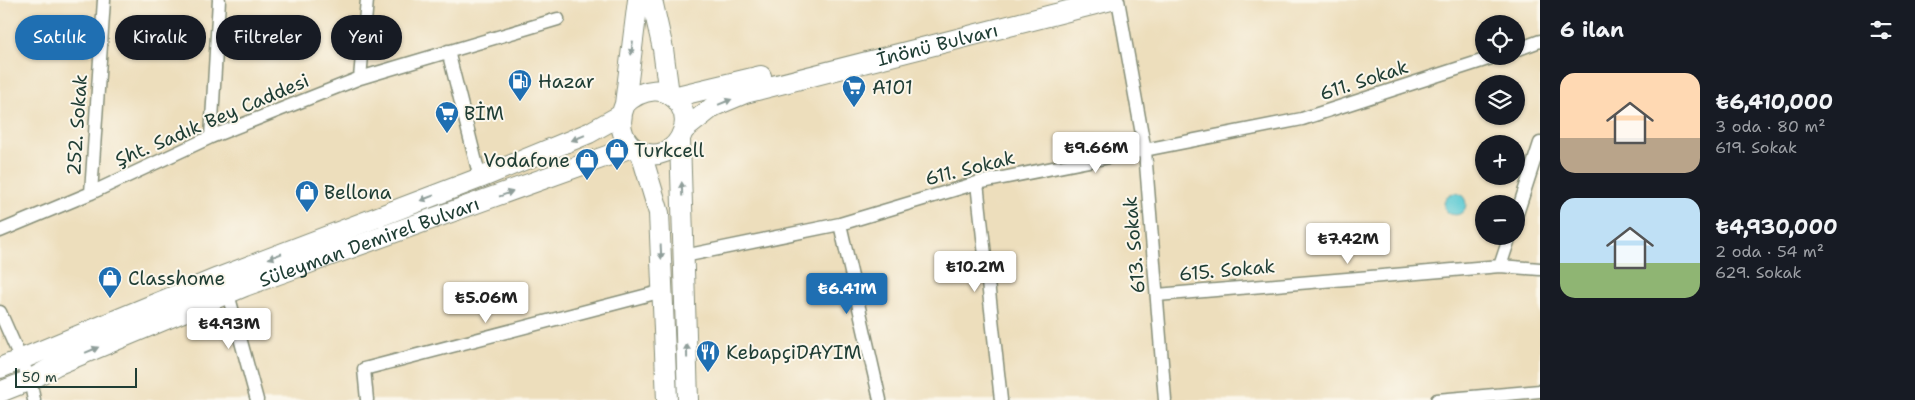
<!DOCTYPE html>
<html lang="tr">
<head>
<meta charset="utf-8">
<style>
	:root { --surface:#171b24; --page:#20242c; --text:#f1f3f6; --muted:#9ea1a6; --accent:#1f6fb2 }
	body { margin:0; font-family:"Shantell Sans",sans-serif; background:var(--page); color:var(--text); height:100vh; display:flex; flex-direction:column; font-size:19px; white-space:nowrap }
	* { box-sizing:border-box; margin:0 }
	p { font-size:16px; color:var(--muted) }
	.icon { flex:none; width:28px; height:28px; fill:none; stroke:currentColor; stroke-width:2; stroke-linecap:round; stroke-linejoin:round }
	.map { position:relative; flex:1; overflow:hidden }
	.side { display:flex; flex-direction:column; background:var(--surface); width:375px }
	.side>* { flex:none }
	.guide { position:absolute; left:15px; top:15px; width:475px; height:45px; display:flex; gap:10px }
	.tools { position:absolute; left:1475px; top:15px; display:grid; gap:10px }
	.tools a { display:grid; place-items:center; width:50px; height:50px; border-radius:50%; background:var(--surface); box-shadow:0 1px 4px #0004; font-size:25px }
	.scale { position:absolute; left:15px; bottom:12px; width:122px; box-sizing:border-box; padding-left:5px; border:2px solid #1f3d34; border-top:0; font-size:14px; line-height:18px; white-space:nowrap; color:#1f3d34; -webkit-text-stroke:4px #fbf7ec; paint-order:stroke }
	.price { position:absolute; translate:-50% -42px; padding:0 11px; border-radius:5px; background:#fff; color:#222; font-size:16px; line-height:32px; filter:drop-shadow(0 1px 2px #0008) }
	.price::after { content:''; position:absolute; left:50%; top:30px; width:15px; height:11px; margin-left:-8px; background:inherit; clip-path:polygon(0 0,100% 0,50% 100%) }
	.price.active { background:var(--accent); color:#fff }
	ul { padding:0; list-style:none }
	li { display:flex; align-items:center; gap:15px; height:125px; padding:0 20px }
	li span { display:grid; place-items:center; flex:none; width:140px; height:100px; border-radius:15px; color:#555 }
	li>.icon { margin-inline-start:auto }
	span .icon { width:60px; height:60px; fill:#fffc; stroke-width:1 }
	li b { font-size:21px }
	h2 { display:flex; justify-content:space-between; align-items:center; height:60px; padding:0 20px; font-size:21px }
	.tag { padding:0 18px; border-radius:22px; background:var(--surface); box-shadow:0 1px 4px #0004; font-size:18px; line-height:45px }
	.tag.active { background:var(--accent); color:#fff }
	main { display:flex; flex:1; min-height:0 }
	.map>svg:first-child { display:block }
	.water { fill:#5dcad3; stroke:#3e8484 }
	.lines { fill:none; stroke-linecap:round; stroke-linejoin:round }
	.minor-casing { stroke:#868e78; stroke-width:15 }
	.primary-casing { stroke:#868e78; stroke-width:22 }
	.minor { stroke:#fff; stroke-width:12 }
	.primary { stroke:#fff; stroke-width:20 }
	.oneway { fill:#8f9e9a }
	.labels { text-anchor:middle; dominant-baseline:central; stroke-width:4; stroke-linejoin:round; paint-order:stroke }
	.street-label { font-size:19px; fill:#1f3d34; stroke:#fbf7ec }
	.poi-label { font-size:19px; fill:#1f3d34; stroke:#fbf7ec; text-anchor:start }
</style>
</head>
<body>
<main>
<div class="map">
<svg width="1540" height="400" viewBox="0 0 1540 400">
	<rect width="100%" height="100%" fill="#fbf7ec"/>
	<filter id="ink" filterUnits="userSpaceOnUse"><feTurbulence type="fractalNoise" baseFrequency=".02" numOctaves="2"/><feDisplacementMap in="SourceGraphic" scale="10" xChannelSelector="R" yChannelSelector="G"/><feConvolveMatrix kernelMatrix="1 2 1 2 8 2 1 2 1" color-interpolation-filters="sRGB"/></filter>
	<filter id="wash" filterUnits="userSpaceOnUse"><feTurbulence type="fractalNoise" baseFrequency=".0096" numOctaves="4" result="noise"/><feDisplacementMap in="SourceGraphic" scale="20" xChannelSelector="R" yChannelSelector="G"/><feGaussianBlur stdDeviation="1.12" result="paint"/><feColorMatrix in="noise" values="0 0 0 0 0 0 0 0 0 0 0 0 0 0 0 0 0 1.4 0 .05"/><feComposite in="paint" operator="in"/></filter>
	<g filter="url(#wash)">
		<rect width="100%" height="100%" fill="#eddebc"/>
		<path class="water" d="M1444 204a11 11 0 1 1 22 0a11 11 0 1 1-22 0Z"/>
	</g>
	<g filter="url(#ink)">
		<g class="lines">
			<g class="minor-casing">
				<path id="minor" d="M1118 0 1145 151 1165 400
					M1516 50 1540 41
					M448 51 480 178
					M360 78 367 0
					M211 137 219 0
					M977 183 1001 400
					M91 193 104 0
					M1516 217 1540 143
					M840 224 880 400
					M0 231 91 193 211 137 360 78 558 19
					M684 256 840 224 977 183 1302 119 1497 56
					M1500 266 1510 236
					M228 294 257 400
					M1157 295 1500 266 1540 269
					M0 312 30 380 34 400
					M367 400 364 369 663 291
					M1437 400 1540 391"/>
			</g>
			<g class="primary-casing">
				<g id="primary">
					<path d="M652 0 663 49 669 94"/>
					<path d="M673 97 761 76"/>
					<path d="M625 104C641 89 667 83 680 105 685 113 686 123 683 131 668 175 605 152 625 104L638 0"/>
					<path id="s1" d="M685 129 714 106 745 93 1111 0"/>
					<path d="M680 140 688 400"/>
					<path d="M641 153 659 213 667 400"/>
					<path d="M0 368 218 278 480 178 589 133 621 115"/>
					<path id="s2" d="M0 392 30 380 56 365 245 286 632 147"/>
				</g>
			</g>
			<use href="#minor" class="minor"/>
			<use href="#primary" class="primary"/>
		</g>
		<defs><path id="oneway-solid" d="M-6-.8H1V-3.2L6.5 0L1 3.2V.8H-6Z" transform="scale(1.25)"/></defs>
		<g class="oneway">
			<use href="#oneway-solid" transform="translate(632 48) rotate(97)"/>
			<use href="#oneway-solid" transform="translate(725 102) rotate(-22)"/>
			<use href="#oneway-solid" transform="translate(578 138) rotate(158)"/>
			<use href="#oneway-solid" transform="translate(682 189) rotate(-92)"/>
			<use href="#oneway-solid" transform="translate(506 194) rotate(-20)"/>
			<use href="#oneway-solid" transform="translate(427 198) rotate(159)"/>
			<use href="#oneway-solid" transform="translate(661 252) rotate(87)"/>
			<use href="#oneway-solid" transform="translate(275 256) rotate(159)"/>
			<use href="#oneway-solid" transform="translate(92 350) rotate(-23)"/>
			<use href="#oneway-solid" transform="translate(687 351) rotate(-91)"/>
		</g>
	</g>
	<defs>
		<g id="fuel-pin" transform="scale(1.25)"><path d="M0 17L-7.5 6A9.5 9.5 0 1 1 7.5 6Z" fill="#1f6fb2" stroke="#fbf7ec"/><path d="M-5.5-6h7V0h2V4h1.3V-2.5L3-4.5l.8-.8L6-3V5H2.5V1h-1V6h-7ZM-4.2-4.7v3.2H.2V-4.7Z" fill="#fff"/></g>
		<g id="supermarket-pin" transform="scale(1.25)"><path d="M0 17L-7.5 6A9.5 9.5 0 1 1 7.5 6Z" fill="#1f6fb2" stroke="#fbf7ec"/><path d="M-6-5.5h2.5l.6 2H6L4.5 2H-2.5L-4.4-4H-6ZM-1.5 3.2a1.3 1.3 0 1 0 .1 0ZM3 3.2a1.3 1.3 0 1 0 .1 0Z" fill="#fff"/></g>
		<g id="shop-pin" transform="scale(1.25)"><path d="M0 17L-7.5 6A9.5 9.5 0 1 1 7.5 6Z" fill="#1f6fb2" stroke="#fbf7ec"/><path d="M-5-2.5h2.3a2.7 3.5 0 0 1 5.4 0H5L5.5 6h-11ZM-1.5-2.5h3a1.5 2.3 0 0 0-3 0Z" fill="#fff"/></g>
		<g id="restaurant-pin" transform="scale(1.25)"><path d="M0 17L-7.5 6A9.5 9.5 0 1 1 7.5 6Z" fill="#1f6fb2" stroke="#fbf7ec"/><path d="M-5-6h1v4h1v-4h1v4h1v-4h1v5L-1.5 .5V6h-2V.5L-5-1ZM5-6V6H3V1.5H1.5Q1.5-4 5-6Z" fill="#fff"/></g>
	</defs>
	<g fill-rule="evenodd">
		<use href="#fuel-pin" x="520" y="81"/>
		<use href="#supermarket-pin" x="854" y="87"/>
		<use href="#supermarket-pin" x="447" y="113"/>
		<use href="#shop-pin" x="617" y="150"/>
		<use href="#shop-pin" x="587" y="160"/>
		<use href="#shop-pin" x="307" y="192"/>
		<use href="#shop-pin" x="110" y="278"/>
		<use href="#restaurant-pin" x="708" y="352"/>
	</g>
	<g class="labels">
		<g class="street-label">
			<text stroke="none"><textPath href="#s1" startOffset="269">İnönü Bulvarı</textPath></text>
			<text transform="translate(1364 80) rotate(-18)">611. Sokak</text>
			<text transform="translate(212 120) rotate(-23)">Şht. Sadık Bey Caddesi</text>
			<text transform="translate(77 125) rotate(-86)">252. Sokak</text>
			<text transform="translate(970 168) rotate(-14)">611. Sokak</text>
			<text stroke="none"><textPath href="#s2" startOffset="399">Süleyman Demirel Bulvarı</textPath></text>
			<text transform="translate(1134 245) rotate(-95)">613. Sokak</text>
			<text transform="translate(1227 270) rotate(-5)">615. Sokak</text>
		</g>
		<g class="poi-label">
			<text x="538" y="81">Hazar</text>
			<text x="872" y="87">A101</text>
			<text x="464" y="113">BİM</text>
			<text x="634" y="150">Turkcell</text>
			<text x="570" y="160" text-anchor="end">Vodafone</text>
			<text x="324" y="192">Bellona</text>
			<text x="128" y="278">Classhome</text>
			<text x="726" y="352">KebapçiDAYIM</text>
		</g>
	</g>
</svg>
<div class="tools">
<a><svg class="icon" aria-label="locate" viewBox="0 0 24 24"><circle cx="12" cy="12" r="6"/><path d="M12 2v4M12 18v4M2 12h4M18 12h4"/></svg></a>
<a><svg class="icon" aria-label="layers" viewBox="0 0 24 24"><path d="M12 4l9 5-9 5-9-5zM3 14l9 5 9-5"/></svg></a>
<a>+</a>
<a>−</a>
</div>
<div class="scale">50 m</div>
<b class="price" style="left:1096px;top:174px">₺9.66M</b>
<b class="price" style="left:1348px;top:265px">₺7.42M</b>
<b class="price" style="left:975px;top:293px">₺10.2M</b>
<b class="price active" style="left:847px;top:315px">₺6.41M</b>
<b class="price" style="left:486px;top:324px">₺5.06M</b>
<b class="price" style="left:229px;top:350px">₺4.93M</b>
<div class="guide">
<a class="tag active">Satılık</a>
<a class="tag">Kiralık</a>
<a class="tag">Filtreler</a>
<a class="tag">Yeni</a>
</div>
</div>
<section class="side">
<h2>6 ilan<svg class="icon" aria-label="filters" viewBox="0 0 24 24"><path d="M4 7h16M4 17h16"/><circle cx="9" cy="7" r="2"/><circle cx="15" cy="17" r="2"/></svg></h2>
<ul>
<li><span style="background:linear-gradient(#ffd9b3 65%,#b9a48a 0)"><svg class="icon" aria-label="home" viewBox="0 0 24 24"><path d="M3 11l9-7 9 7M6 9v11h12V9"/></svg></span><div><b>₺6,410,000</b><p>3 oda · 80 m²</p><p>619. Sokak</p></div></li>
<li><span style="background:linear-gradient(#bfe0f5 65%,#8fb573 0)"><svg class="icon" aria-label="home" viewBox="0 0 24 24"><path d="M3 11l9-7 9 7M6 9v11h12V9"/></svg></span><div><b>₺4,930,000</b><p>2 oda · 54 m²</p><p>629. Sokak</p></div></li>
</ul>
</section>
</main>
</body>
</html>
